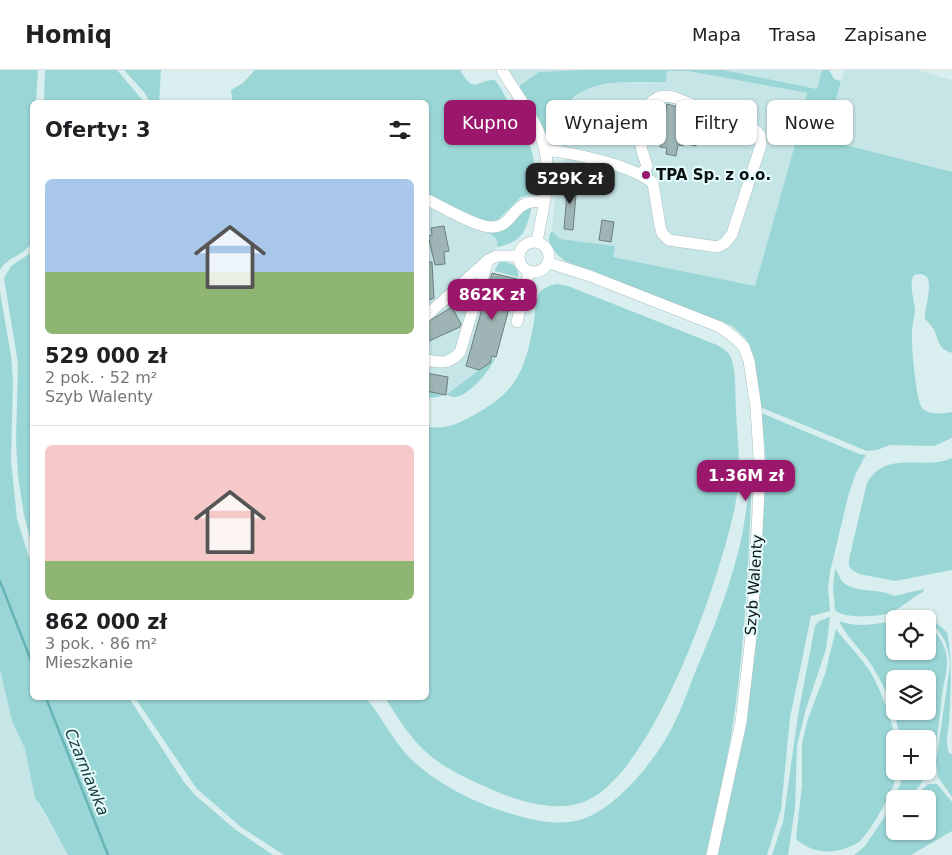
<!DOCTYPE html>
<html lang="pl">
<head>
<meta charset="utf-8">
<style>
	:root { --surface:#fff; --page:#f6f6f6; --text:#202124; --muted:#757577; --line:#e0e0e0; --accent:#9a176b }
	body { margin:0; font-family:"DejaVu Sans",sans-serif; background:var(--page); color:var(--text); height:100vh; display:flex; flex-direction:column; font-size:19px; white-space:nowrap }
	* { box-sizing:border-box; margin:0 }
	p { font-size:16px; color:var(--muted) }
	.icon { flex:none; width:28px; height:28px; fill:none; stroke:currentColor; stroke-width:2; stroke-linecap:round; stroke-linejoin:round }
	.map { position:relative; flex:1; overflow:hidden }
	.side { position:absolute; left:30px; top:30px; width:399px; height:600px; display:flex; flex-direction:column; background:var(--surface); border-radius:8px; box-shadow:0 1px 4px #0004 }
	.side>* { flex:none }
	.hud { position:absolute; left:444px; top:30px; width:432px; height:45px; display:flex; gap:10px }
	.fabs { position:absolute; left:886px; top:540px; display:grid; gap:10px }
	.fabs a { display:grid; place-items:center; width:50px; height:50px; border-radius:8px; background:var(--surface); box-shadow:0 1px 4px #0004; font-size:25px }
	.price { position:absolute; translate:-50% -42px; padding:0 11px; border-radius:10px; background:var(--accent); color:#fff; font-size:16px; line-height:32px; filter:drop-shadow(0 1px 2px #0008) }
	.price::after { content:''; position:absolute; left:50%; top:30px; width:15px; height:11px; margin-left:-8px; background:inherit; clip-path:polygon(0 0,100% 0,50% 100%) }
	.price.current { background:#222; color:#fff }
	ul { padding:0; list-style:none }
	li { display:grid; align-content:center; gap:10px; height:265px; padding:0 15px }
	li+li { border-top:1px solid var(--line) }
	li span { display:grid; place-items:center; height:155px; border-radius:8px; color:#555 }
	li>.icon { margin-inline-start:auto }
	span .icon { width:90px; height:90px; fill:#fffc; stroke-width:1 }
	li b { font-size:21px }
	h2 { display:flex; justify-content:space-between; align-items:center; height:60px; padding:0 15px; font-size:21px }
	.pill { padding:0 18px; border-radius:8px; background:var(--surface); box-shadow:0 1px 4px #0004; font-size:18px; line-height:45px }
	.pill.current { background:var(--accent); color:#fff }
	header { display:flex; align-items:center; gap:30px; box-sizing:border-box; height:70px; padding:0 25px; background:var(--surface); border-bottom:1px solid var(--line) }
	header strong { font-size:24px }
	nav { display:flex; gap:28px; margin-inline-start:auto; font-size:18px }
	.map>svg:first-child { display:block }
	.built { fill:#c6e5e6 }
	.green { fill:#9bd6d7; fill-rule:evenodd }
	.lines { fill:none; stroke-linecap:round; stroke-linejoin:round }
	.stream { stroke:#65b4b6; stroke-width:2.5 }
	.building { fill:#9fb4b4; stroke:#6c7f7f }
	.minor-casing { stroke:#acc1c1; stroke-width:12 }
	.minor { stroke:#fff; stroke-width:11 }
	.poi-dot { fill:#9a176b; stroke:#e6fbfb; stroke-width:2 }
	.labels { text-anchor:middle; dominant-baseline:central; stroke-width:4; stroke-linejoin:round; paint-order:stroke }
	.poi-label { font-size:15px; font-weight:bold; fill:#091111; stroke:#e6fbfb; text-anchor:start }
	.street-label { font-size:15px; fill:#091111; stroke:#e6fbfb }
	.water-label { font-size:16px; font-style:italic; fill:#13393b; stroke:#e6fbfb }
</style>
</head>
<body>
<header>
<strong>Homiq</strong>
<nav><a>Mapa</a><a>Trasa</a><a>Zapisane</a></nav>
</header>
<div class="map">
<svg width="952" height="785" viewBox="0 0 952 785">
	<rect width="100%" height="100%" fill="#d9eeee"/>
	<path class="built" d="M507 0H582L539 2 516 16Z
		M724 0H822L817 19Z
		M844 0H916L952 10V103L825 70Z
		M667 1H688L807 23 799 61 755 216 613 187 614 176 560 169 552 161 557 110 562 104 567 78 559 69 564 39 586 18 619 13 666 12Z
		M426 134 496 168 498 172 497 177 485 188 478 205 489 209 491 203 517 209 496 287 446 325 426 321Z
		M0 600 12 651 25 679 35 728 68 785H0Z"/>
	<path class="green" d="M0 0H38L36 32H32V172C24 186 8 186 0 200Z
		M45 0H117L144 32H44Z
		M124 0H161L159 32H150L144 22Z
		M255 0H460C475 26 476 9 495 10 502 19 507 30 513 40 529 67 539 91 534 124L521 127 497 151H484L426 125V32H235L232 30 231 20 243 13Z
		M582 0H724L817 19 822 0H829L834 9 841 11 825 70 952 102V283C936 278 940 270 933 258 931 255 928 252 925 249 923 238 941 197 914 205 908 215 915 230 915 242 914 249 912 255 912 261 911 273 916 331 922 338 929 345 943 344 952 342V368L934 376 890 375 877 380 867 381 760 337 751 279 746 269 732 256 565 191C556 184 543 171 552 161L560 169 615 176 613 187 755 216 798 64 807 23 688 1H667L666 12C634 13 584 6 565 38 560 46 561 61 559 69L567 77 551 72 520 20V15L539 2Z
		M532 136C526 160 524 172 497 177 500 167 491 165 483 161H500L520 143Z
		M32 182V476L24 445 18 406 16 372 18 294 4 208 11 196Z
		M500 191C510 192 519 195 518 207L494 201Z
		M557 214 568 216 717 275C721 277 726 280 729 284 737 298 735 323 736 340 737 366 741 393 738 419 728 490 656 702 586 731 558 743 521 732 495 721 472 711 443 698 426 682 409 667 397 646 385 628H426V356C443 361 460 353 474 345 518 321 525 300 534 252 535 244 535 230 540 222 545 217 551 215 557 214Z
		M0 222 11 286 13 310 11 390 17 449 32 497V628H129L184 712 196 726 236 760 273 785H68L42 738 35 728 25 679 12 651 0 600Z
		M496 287C490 300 469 327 454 327 451 327 449 325 446 325 439 326 433 328 426 328V321L446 325Z
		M759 342 859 384 866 385 856 403 849 423 830 502 828 518 830 541 811 546 790 648 781 740 767 785H717L754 582 766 395 764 369Z
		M952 388V500L895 511 859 504 852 500 849 496V489L867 413C886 379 924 401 952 388Z
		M752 401C749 487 745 581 731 666 724 706 715 746 706 785H284L241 757 197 719 135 628H366C382 647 394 673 413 691 439 715 475 733 509 743 531 750 559 757 583 749 618 737 657 688 673 656 682 638 689 618 696 600 712 563 727 525 737 486 745 459 747 429 752 401Z
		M835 499C838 502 839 506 841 510 854 525 878 517 894 526L924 519 923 522C911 528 902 538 889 543 878 547 843 549 835 540L833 517Z
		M830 547 826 579 806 639 797 675 795 738 788 785H772L783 752 798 645 815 556 819 551Z
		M926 547C933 551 942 556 947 563 952 579 951 632 949 652 948 662 945 673 949 683L952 684V727L938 707 936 692 950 595C948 569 942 565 926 547Z
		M839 551C857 558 876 554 895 551V581H928V554C936 562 943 570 946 583 949 597 944 611 942 625 939 653 935 729 895 729V732L892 733 901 712V701H928V669H900C896 642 886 618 872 596 862 580 848 569 839 551ZM895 609H928V641H895Z
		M836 559C845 572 858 584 867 597 878 612 892 649 895 668 897 680 897 698 895 710 893 722 869 764 859 772 838 785 813 785 796 769L802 715V673L808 649 825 604Z
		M928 714H937L952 732V761L911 785H854L865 776 887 743 895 740V761H928V729H912Z"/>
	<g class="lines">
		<path class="stream" d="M0 511 32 593
			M46 628 108 785"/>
	</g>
	<path class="building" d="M667 34 681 38 680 43 688 45 686 59 698 61 696 76 683 73V76L678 75 676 86 666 84 667 78 660 77 661 70 647 67 649 53 663 56Z
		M568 111 577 112 573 160 564 159Z
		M602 150 614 152 611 172 599 170Z
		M444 156 449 181 444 182 445 194 435 195 428 166 432 165 431 158Z
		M426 192H432L434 228 426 231Z
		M492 203 517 209 496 287 492 286 490 293 479 300 466 296Z
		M452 237 461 254 460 257 429 271 426 265V253Z
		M426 303 448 307 446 325 426 321Z"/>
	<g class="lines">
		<g class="minor-casing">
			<path id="minor" d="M502 0C516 24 537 50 544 77 553 107 542 142 537 172
				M545 80C573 83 632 95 653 113L660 156 662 163 669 170 718 177 725 173 732 164 761 75 760 65 754 59 676 28C651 19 640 44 640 65 639 76 644 86 647 96L645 100 639 104
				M426 129C441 136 476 157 491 157 516 158 510 127 544 132
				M519 187a15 15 0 1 1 30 0a15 15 0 1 1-30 0Z
				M549 193 590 206 720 257 735 268 744 277 749 291 756 338 760 402 752 558 741 652 712 785
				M426 246 488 190 497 186H519
				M517 252 529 202
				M426 290C441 293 450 294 460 282L488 190"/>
		</g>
		<use href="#minor" class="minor"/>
	</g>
	<circle class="poi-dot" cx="646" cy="105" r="5"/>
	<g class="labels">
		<g class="poi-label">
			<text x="656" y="105">TPA Sp. z o.o.</text>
		</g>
		<g class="street-label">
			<text transform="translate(754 515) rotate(-86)">Szyb Walenty</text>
		</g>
		<g class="water-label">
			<text transform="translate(87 702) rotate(68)">Czarniawka</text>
		</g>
	</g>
</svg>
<div class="fabs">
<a><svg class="icon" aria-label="locate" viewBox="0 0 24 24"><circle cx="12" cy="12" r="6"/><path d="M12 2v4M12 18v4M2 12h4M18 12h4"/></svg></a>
<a><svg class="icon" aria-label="layers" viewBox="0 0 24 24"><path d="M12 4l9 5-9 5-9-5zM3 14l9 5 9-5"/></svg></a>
<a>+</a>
<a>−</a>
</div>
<b class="price current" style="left:570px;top:135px">529K zł</b>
<b class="price" style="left:492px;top:251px">862K zł</b>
<b class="price" style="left:746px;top:432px">1.36M zł</b>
<div class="hud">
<a class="pill current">Kupno</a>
<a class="pill">Wynajem</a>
<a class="pill">Filtry</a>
<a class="pill">Nowe</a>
</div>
<section class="side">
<h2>Oferty: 3<svg class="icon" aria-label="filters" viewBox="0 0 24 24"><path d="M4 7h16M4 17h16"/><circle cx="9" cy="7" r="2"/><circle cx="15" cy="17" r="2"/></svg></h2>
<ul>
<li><span style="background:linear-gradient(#a9c7e8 60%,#8fb573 0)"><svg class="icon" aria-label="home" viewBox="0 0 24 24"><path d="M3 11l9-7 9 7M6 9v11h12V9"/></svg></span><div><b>529 000 zł</b><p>2 pok. · 52 m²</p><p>Szyb Walenty</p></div></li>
<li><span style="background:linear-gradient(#f6c9c9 75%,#8fb573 0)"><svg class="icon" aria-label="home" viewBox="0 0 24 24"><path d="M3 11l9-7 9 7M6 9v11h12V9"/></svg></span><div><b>862 000 zł</b><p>3 pok. · 86 m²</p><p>Mieszkanie</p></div></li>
</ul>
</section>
</div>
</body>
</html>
